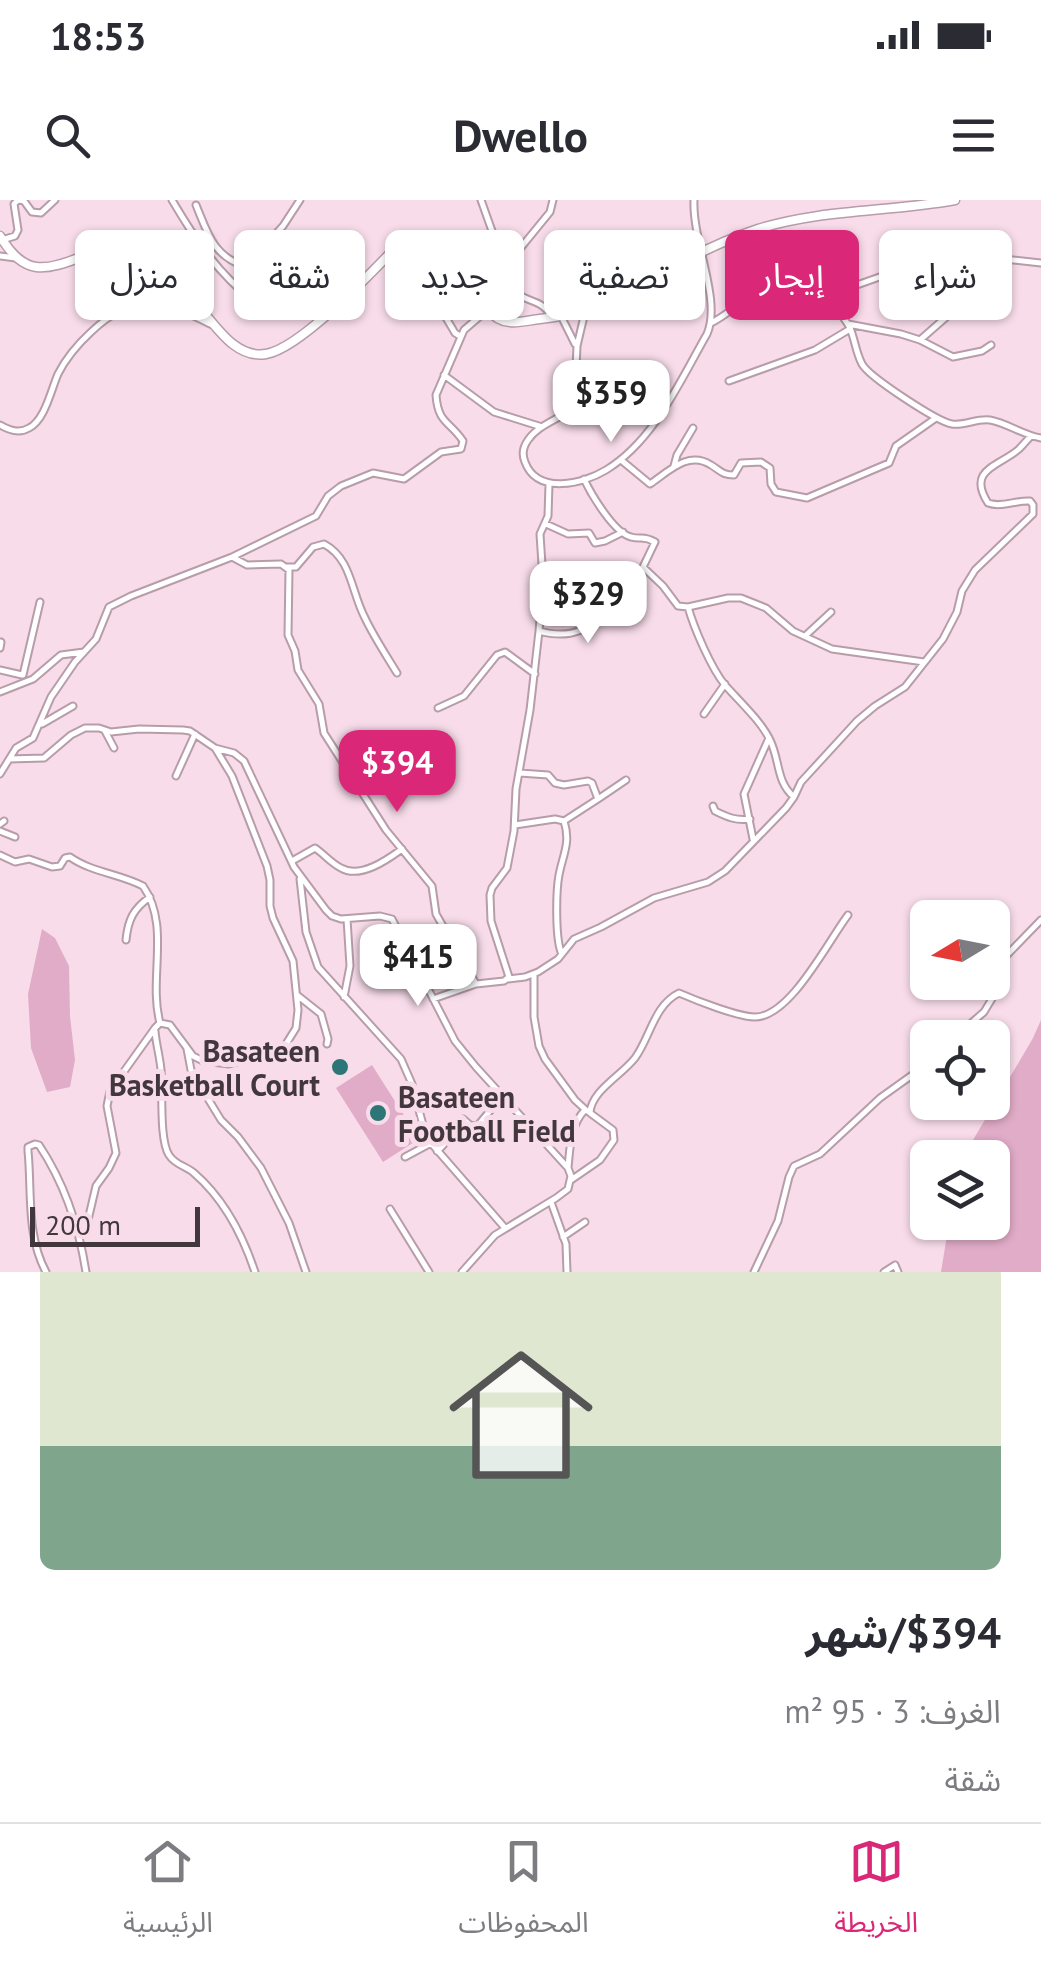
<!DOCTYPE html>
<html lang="ar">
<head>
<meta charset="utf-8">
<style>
	:root { --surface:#fff; --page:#f2f2f3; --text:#2b2b33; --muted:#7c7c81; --line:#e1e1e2; --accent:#db2777 }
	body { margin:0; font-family:"PT Sans","Noto Sans Arabic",sans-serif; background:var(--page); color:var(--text); direction:rtl; height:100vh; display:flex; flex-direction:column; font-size:38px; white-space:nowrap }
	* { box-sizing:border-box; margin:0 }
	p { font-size:32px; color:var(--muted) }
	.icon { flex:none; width:55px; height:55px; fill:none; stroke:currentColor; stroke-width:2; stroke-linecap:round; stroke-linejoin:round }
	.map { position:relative; height:1072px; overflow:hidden; direction:ltr }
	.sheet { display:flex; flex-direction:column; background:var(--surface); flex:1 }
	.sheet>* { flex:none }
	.guide { position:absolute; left:30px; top:30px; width:982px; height:90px; direction:rtl; display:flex; gap:20px }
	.needle { width:65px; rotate:260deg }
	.tools { position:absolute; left:910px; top:700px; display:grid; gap:20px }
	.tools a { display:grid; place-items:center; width:100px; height:100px; border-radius:15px; background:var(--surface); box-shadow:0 2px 8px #0004; font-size:50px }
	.scale { position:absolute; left:30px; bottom:25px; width:170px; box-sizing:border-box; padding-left:10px; border:5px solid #42373d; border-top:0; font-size:28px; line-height:35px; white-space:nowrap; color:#42373d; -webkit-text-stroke:8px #f8dcea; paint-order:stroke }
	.price { position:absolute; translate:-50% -85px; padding:0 22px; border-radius:20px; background:#fff; color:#222; font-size:32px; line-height:65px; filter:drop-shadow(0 2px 5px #0008) }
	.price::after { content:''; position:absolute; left:50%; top:60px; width:30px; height:22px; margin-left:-15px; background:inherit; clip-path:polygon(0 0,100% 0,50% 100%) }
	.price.current { background:var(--accent); color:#fff }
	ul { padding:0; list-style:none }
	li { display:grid; align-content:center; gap:20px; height:530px; padding:0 40px }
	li+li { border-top:2px solid var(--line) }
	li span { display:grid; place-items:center; height:310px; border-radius:15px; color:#555 }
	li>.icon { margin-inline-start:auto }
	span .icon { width:180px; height:180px; fill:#fffc; stroke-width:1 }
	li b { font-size:42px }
	.pill { padding:0 35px; border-radius:15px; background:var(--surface); box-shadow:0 2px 8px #0004; font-size:35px; line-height:90px }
	.pill.current { background:var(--accent); color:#fff }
	.status { display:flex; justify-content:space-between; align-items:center; height:70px; padding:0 50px; background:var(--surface); direction:ltr }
	.status svg { height:28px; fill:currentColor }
	header { display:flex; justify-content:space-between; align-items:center; height:130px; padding:0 40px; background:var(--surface); font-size:45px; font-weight:700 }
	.tab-bar { display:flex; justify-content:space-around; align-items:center; height:140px; border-top:2px solid var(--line); background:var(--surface); font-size:28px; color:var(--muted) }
	.tab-bar a { display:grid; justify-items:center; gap:5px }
	.tab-bar .current { color:var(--accent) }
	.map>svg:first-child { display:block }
	.green { fill:#e1acc8 }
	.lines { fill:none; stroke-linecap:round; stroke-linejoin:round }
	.minor-casing { stroke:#b79caa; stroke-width:9 }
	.secondary-casing { stroke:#b79caa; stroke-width:11 }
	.minor { stroke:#fff; stroke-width:5 }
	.secondary { stroke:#fff; stroke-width:8 }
	.poi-dot { fill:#2c7677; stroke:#f8dcea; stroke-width:4 }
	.labels { text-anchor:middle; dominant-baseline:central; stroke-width:10; stroke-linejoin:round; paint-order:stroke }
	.poi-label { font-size:30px; font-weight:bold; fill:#42373d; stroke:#f8dcea; text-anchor:end }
</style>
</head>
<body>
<div class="status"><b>18:53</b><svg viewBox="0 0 49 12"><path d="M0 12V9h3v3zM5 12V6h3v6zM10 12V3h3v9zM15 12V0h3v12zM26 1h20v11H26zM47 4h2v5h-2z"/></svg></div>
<header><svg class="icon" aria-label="menu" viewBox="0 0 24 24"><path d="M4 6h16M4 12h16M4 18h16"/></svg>Dwello<svg class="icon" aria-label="search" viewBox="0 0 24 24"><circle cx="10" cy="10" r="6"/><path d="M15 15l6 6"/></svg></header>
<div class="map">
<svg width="1041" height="1072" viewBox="0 0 1041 1072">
	<rect width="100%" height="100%" fill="#f8dcea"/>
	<path class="green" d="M42 729 55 738 69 766 70 816 75 860 70 887 47 892 31 848 28 794Z
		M1041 820V1072H941L949 1023 992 1022V958L963 957 1033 838Z
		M372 865 419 939 383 962 336 888Z"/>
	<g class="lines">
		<g class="minor-casing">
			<path id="minor" d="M19 0 24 1 32 12 41 13 55 0
				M172 0C195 39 218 74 255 102 280 113 316 101 343 98
				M481 0 513 90C527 104 540 97 552 117
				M196 5C208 34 213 56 246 67
				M2 40 15 36 18 30 14 4 18 0
				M0 56 16 58
				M505 67 550 12 553 0
				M822 89 854 86 905 68 920 65 955 64 971 60 994 58 1041 63
				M246 93V67L283 26 300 0
				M432 94 455 133 460 136
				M486 111 464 130 436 195C438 224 450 221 463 241L461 249 441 252 404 279 373 273 341 286 328 296 316 316 232 357 247 365 281 364 289 370 288 435 295 451 298 470 319 504 324 533 386 630 432 686 436 714 476 784 504 781 509 777 491 721 490 695 492 688 507 668 514 631 516 589 530 510 539 431 543 380 540 334 548 316 549 284
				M585 112 577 146 575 192 571 209C558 220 538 225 528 240 523 247 522 255 525 262 537 295 583 284 606 270 654 241 680 181 707 134 722 100 692 41 694 0
				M561 116 575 144
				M711 123C726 116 738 103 752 96 770 88 797 87 817 86 823 90 846 120 850 128 855 140 856 153 862 164 869 177 938 222 952 224 965 226 977 218 990 220 1007 223 1023 235 1041 238
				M848 124 901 134 920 140 953 157 982 151 991 145
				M920 140 960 105 985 101
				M444 175 494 212 542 227
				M729 181 815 150 850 129
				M0 225C9 230 19 234 29 228 45 220 51 190 58 174 66 158 78 144 91 132 133 92 161 99 210 124
				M621 260 650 284C668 272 688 250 711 265 721 271 722 275 734 275L741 263 761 262 770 268 771 284 776 292 807 298 889 263 896 246 936 218
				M674 266 677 255 693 228
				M584 279C591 294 614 333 631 337 641 340 643 335 655 342L643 367 663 386 678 406 688 407 728 398H741L766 408 793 431 832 449 924 462
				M546 324 568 334 589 333 595 343 605 341 623 332
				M287 367H296L313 347 324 344C352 359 351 392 365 418 374 437 386 455 397 473
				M688 407C694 428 711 468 725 485 739 501 761 521 770 540 780 560 776 582 794 597
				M539 431C580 442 592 423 621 399
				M805 436 831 412
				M0 448 1 442
				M0 470 22 475
				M23 475 40 402
				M0 492 33 479 61 455 84 452
				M438 508 464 496 497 455 505 452 535 474
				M704 514 725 484
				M42 524 73 506
				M105 531 114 548
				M215 548 234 553 244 561 294 667 326 710 332 716 341 719 380 716 392 719 455 841 476 867 568 968 571 976 568 989 556 998 495 1035 462 1072
				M9 559 44 558 71 535 85 528H99L111 532 139 529 183 530 190 531 215 548 232 576 267 666 270 680V706L273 718 293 761 298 810 296 828 286 844 278 851 229 864 203 861 193 856 170 825 160 823 155 828 110 891 107 906 116 953 109 968 96 986 88 1020 84 1025H77
				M520 573 548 575 555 583 564 585 588 581 592 583 598 599 564 621
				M0 574 16 548 33 538 51 497 75 462 96 439 109 407 131 396 232 357
				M176 576 195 534
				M598 599 626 580
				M713 606 715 611C727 617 736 621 750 619
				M0 624 4 621
				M515 625 555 619 564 621C571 643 563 654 559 675 556 691 555 741 562 754
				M0 631 15 637
				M753 639 744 594 769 538
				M0 655 15 662 29 659 52 667 60 666 65 658 70 657C91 672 120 674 143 686 171 726 148 778 160 823
				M292 661 315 648C324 654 331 663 341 668 360 679 387 660 402 649
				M300 679 306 732 318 767 401 859 412 884 423 925 431 943 505 1028
				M126 740C128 720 133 709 150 697
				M534 774V817L539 846 545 859 575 900 587 911
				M508 779 525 777 538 772 558 759 574 739 601 727 654 698 708 682 725 671 786 608 794 597 801 582 857 521 875 506 905 487 943 439 957 412 962 391 975 370 1033 314V305L1030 301C1016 300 1001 308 988 303 966 269 1000 266 1019 249 1023 245 1027 240 1031 236
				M297 795 321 814 328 839 327 844
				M344 797 350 766 347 719
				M433 799 476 784
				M155 831C156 844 160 857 161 870 163 890 159 940 169 955 175 965 186 966 194 973 223 998 243 1036 255 1072
				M954 838 984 812 996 792 1006 756 1041 720
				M187 849 191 870 210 902 221 920 238 937 261 968 289 1023 306 1072
				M437 951C449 943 451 927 463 919L471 926 479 924 499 900V895
				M405 957 431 943
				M568 968C570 948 570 925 585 910
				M571 980 600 960 614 940 613 930 590 913C591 891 621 876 635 858 650 838 654 805 679 793 695 800 738 817 755 817 790 817 827 743 848 715
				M551 1002 566 1044 567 1072
				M390 1009 429 1072
				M563 1037 585 1022
				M46 1072C26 1035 32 991 28 951V947L35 944 39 945C65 984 79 1027 86 1072
				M754 1072 778 1021 789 977 794 966 820 954 880 898 915 873 928 861
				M884 1072 895 1065 898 1072"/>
		</g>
		<g class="secondary-casing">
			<path id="secondary" d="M0 36C25 77 44 71 84 56 94 52 103 46 113 47 120 48 129 52 135 56 151 66 169 79 184 92 209 111 229 160 266 154 301 148 373 71 400 43 463 6 464 119 510 122 520 123 530 120 540 119 565 116 591 111 614 101 633 93 649 79 667 70 696 54 727 39 758 29 822 9 889 12 955 0"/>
		</g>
		<use href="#minor" class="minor"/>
		<use href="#secondary" class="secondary"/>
	</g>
	<g class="poi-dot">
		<circle cx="340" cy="867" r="10"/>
		<circle cx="378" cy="913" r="10"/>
	</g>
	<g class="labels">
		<g class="poi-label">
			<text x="320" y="850">Basateen<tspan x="320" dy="34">Basketball Court</tspan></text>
			<text x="398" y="896" text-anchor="start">Basateen<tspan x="398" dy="34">Football Field</tspan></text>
		</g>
	</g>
</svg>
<div class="tools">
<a><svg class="needle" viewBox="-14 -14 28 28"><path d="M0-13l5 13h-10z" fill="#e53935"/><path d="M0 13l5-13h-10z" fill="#7c7c81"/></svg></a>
<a><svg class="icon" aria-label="locate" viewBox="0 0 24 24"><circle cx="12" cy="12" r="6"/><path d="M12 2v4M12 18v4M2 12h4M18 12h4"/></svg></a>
<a><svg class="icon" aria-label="layers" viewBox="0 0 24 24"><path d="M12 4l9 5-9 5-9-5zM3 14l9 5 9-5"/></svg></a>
</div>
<div class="scale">200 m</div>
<b class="price" style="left:611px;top:245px">$359</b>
<b class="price" style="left:588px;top:446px">$329</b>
<b class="price current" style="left:397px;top:615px">$394</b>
<b class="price" style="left:418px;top:809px">$415</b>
<div class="guide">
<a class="pill">شراء</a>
<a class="pill current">إيجار</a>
<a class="pill">تصفية</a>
<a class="pill">جديد</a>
<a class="pill">شقة</a>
<a class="pill">منزل</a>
</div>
</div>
<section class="sheet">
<ul>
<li><span style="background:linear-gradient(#dfe7d0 60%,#7fa58c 0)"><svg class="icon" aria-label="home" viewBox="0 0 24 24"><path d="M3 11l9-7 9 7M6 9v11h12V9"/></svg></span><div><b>$394/شهر</b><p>الغرف: 3 · 95 m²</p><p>شقة</p></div></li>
</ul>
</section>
<nav class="tab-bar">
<a class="current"><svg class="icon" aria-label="map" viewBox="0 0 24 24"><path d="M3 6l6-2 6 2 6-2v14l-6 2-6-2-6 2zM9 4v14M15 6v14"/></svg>الخريطة</a>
<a><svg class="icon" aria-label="saved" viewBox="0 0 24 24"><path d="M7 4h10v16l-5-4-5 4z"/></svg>المحفوظات</a>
<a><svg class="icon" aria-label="home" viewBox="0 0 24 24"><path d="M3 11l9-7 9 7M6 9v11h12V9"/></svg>الرئيسية</a>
</nav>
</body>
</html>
